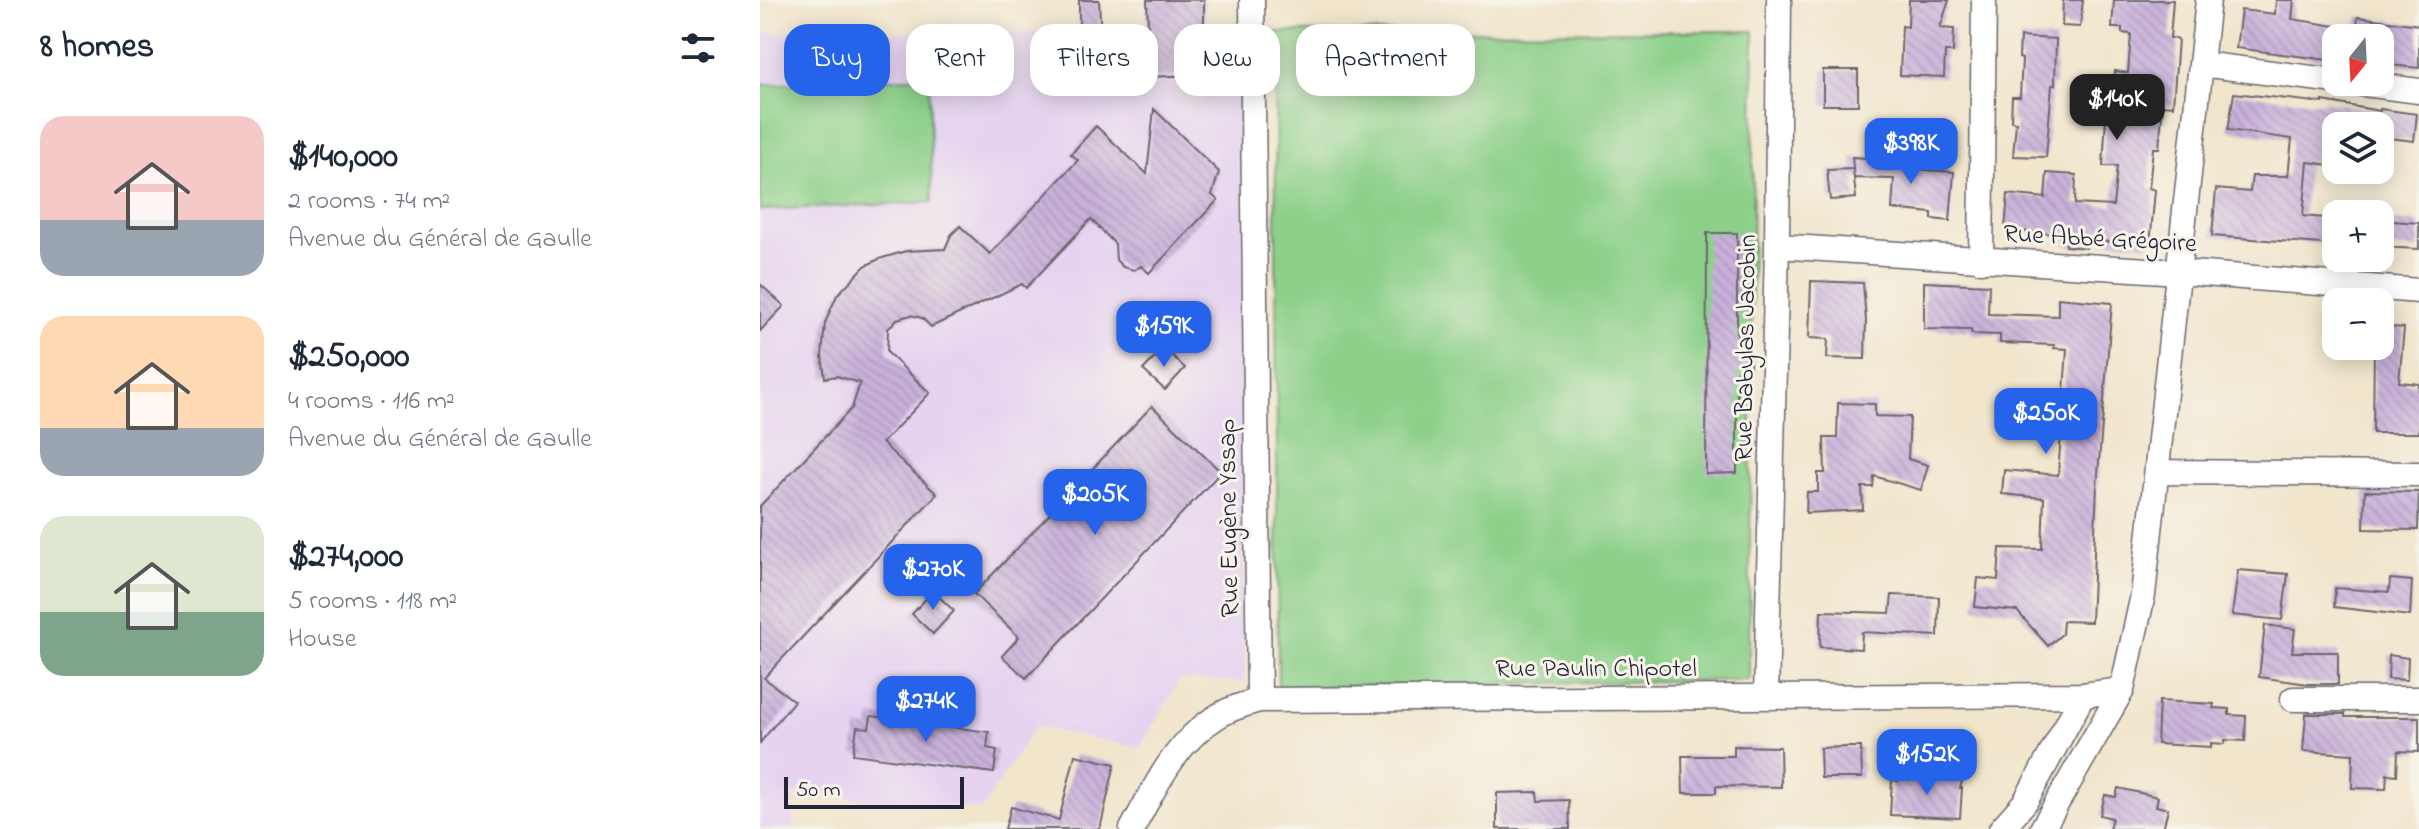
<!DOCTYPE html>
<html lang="en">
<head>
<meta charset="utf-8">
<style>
	:root { --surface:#fff; --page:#f6f6f7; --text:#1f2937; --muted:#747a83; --accent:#2563eb }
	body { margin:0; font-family:"Indie Flower",sans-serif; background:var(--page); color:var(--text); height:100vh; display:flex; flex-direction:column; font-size:30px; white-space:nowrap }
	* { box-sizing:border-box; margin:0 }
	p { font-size:26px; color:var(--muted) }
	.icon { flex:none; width:44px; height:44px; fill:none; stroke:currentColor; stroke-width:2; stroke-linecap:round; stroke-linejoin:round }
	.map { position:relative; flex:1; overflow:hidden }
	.panel { display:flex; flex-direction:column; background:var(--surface); width:760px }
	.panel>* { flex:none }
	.hud { position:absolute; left:24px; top:24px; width:760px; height:72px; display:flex; gap:16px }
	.needle { width:52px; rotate:198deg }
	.buttons { position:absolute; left:1562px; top:24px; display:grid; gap:16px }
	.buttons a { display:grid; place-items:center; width:72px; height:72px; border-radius:16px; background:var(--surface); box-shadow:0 4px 20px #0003; font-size:40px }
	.scale { position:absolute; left:24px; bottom:20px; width:180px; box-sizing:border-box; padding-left:8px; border:4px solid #22223b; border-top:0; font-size:22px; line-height:28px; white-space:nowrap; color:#22223b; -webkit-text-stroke:6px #f7f3e8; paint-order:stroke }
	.price { position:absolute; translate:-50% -68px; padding:0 18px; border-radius:16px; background:var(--accent); color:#fff; font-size:26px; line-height:52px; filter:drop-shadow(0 2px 4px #0008) }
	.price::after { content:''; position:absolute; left:50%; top:48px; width:24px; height:18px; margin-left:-12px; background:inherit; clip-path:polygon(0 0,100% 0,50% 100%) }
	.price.current { background:#222; color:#fff }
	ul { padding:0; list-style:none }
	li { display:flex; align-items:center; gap:24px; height:200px; padding:0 40px }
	li span { display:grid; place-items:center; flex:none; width:224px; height:160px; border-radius:24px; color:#555 }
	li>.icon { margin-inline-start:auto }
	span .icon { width:96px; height:96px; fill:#fffc; stroke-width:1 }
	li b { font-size:34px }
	h2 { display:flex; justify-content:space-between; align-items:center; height:96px; padding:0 40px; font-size:34px }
	.chip { padding:0 28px; border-radius:24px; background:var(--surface); box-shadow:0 4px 20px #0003; font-size:28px; line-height:72px }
	.chip.current { background:var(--accent); color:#fff }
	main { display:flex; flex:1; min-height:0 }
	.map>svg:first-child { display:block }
	.built { fill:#e5d3f1 }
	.park { fill:#8cd089; stroke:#577962; stroke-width:2 }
	.building { fill:url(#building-back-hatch) }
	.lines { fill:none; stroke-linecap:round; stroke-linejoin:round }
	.street-casing { stroke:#6a666e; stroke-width:27 }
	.street { stroke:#fff; stroke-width:24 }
	.labels { text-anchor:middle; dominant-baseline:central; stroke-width:6; stroke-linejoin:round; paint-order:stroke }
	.street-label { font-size:26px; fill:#22223b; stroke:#f7f3e8 }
</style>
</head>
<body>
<main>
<section class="panel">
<h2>8 homes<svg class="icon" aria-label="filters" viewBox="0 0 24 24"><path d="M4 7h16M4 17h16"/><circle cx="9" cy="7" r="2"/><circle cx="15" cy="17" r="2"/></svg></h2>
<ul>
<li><span style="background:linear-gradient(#f6c9c9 65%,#9aa5b1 0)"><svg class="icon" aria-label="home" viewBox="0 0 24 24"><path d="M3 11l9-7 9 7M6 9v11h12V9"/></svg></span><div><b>$140,000</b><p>2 rooms · 74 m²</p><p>Avenue du Général de Gaulle</p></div></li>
<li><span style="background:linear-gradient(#ffd9b3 70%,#9aa5b1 0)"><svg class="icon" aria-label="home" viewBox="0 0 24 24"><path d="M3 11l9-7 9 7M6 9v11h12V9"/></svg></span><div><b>$250,000</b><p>4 rooms · 116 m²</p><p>Avenue du Général de Gaulle</p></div></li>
<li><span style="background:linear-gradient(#dfe7d0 60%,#7fa58c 0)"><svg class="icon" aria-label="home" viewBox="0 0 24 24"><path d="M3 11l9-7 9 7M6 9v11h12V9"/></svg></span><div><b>$274,000</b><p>5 rooms · 118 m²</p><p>House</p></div></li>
</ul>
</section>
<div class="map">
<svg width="1659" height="829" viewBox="0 0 1659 829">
	<defs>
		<pattern id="building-back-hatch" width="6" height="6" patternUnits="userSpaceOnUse" patternTransform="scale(2)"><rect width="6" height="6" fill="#c9b1da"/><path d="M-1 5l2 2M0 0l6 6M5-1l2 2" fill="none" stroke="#ac98bc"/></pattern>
	</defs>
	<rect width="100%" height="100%" fill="#f7f3e8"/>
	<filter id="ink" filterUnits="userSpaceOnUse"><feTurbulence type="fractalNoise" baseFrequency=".0125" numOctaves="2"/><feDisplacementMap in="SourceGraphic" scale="16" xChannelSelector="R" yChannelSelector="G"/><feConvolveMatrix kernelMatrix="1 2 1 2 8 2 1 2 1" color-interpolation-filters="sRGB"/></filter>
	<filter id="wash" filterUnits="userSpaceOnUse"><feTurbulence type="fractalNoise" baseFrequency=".006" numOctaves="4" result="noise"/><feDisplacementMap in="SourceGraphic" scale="32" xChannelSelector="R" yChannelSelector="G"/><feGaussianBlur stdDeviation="1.8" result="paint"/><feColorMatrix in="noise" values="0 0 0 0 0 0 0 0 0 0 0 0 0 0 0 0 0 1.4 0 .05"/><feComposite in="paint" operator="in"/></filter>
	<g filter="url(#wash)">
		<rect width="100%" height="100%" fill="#f1e5cc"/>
		<path class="built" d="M482 32 485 682 420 679 380 748 275 726 222 809 32 793 34 829H0V33Z"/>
		<path class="park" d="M994 31 989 680 518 687 515 32Z
			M169 77 172 202 0 210V85Z"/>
		<g id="blocks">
			<path class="building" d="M319 0H339L343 77 277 80 276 43 319 42Z
				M387 0H444V30L476 34 472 67 432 62 433 75 390 77Z
				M1149 0H1189L1180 28 1194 29 1193 52H1185L1184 77 1140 75 1142 26 1148 27Z
				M1303 0H1323L1320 27 1302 26Z
				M1354 0H1413L1410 38 1418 39 1413 106 1403 105 1399 148H1393L1389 188 1395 190 1390 245 1327 240 1326 248 1306 246V235L1245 230 1248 194 1285 198 1287 173 1316 175 1315 204 1353 206 1357 166H1343L1346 117H1350L1355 71 1368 73 1371 34 1362 33V28H1352Z
				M1516 0H1534L1532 19 1576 26V61L1476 48 1481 10 1515 14Z
				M1598 17 1659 25V68L1620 64V38H1596Z
				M1260 37 1296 39 1295 85H1292L1286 157 1253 156 1256 122 1251 121 1252 97H1260L1262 59 1259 58Z
				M1063 70H1098V105H1063Z
				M1474 93 1563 103V101L1620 111V109L1657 114 1654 141 1620 137V126H1576V166L1548 162 1543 216 1576 219V245L1452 236 1456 189 1490 192 1492 176H1528L1532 139 1468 130Z
				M394 109 459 172 452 195 458 200 389 273 381 266 374 270 363 267 356 260 355 244 331 219 266 288 262 284 171 327 162 318 151 315 137 319 128 329 127 352 170 393 122 443 177 494 4 678 34 701 0 743V506L92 408 100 383 77 376 65 378 62 356 65 323 77 295 105 266 119 259 146 251 185 249 191 235 200 226 230 254 318 160 311 154 336 126 387 174Z
				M1092 157 1141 160V168L1194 172 1190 221 1172 219V213L1132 209 1134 179 1094 178Z
				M1093 169 1096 198 1070 200 1067 170Z
				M1620 220 1659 223V249L1620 247Z
				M947 233H977V340H990V370L977 371V473L946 474Z
				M1051 281 1103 283 1106 321 1105 359 1067 358 1068 339 1049 338Z
				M1164 282 1229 285 1228 314 1298 316V298L1352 303 1337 486 1331 622 1303 621 1302 634 1288 646 1257 611 1215 607 1218 578 1238 580 1240 548 1282 549 1284 498 1242 494 1244 470 1298 475 1307 349 1294 348V345L1240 343V335L1212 334 1211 330 1164 329Z
				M0 284 24 306 0 331Z
				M1620 326 1644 328 1639 382 1659 384V433H1613L1614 346H1620Z
				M404 348 425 368 405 390 383 370Z
				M1078 403 1115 404V416L1150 417 1148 459 1168 465 1161 490 1114 476 1113 487H1102L1103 510 1046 513 1047 492H1058V473H1065L1064 438H1077Z
				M392 406 461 472 266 678 242 656 259 637 214 594Z
				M1605 491 1659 492 1658 530 1604 529Z
				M1478 570 1528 574 1522 620 1472 615Z
				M1630 579 1652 581 1650 616 1574 607 1575 588 1629 592Z
				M173 591 194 611 173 634 152 614Z
				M1132 595 1179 597 1178 636 1102 632 1101 649 1060 647 1061 611 1130 613Z
				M1505 625 1535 629 1532 652H1578V684H1548L1499 677Z
				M1629 655 1648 658 1647 680 1628 679Z
				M1399 701 1454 704 1453 708 1469 709V715L1486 716 1485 741 1465 740V744L1451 743V747L1397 744Z
				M1546 714H1585V717H1659V752L1638 751 1637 775 1627 774 1626 789 1592 788 1593 754 1543 751Z
				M111 716 229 732 227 748 237 750 234 773 93 754 97 727 109 728Z
				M974 746 1020 747 1021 787 956 786V793H923L922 756H974Z
				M1089 747H1101L1102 778H1061L1060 748Z
				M315 755 355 764 340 829H245L251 807 299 820Z
				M1138 776 1203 778 1200 788H1202L1200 818 1130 815 1132 780 1138 781Z
				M1358 788 1398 797 1396 806 1408 809 1403 829H1349L1352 818 1340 815 1345 795 1356 797Z
				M777 792 778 801 809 800 810 829H737V793Z"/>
		</g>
	</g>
	<g filter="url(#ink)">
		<use href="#blocks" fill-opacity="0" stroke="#6a666e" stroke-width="2"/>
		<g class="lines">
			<g class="street-casing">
				<path id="street" d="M492 0 499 700
					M1441 64 1576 81
					M1588 82 1659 91
					M1017 246 1419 272 1659 291
					M1221 261 1224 0
					M1397 472 1659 474
					M1006 697 1017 246 1019 0
					M1533 699H1659
					M372 829C395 787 415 742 458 716 470 708 486 704 499 700L1323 695 1362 690
					M1241 829 1265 802 1323 695
					M1282 829 1362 690 1383 595 1448 0"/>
			</g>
			<use href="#street" class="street"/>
		</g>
	</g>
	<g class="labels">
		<g class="street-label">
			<text transform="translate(1340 240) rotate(3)">Rue Abbé Grégoire</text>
			<text transform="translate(987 348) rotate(-89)">Rue Babylas Jacobin</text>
			<text transform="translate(470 518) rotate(-91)">Rue Eugène Yssap</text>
			<text x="836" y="670">Rue Paulin Chipotel</text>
		</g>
	</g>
</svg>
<div class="buttons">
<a><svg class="needle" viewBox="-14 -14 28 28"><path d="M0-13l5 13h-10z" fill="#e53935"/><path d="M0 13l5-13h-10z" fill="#747a83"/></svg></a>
<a><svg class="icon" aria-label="layers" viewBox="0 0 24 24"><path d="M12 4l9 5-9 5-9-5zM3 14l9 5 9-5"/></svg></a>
<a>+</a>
<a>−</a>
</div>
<div class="scale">50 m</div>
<b class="price current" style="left:1357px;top:142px">$140K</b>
<b class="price" style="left:1151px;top:186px">$398K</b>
<b class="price" style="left:404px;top:369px">$159K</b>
<b class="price" style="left:1286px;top:456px">$250K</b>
<b class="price" style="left:335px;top:537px">$205K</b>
<b class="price" style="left:173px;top:612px">$270K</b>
<b class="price" style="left:166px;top:744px">$274K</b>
<b class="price" style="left:1167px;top:797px">$152K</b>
<div class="hud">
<a class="chip current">Buy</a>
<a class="chip">Rent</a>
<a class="chip">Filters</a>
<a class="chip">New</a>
<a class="chip">Apartment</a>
</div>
</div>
</main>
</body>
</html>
